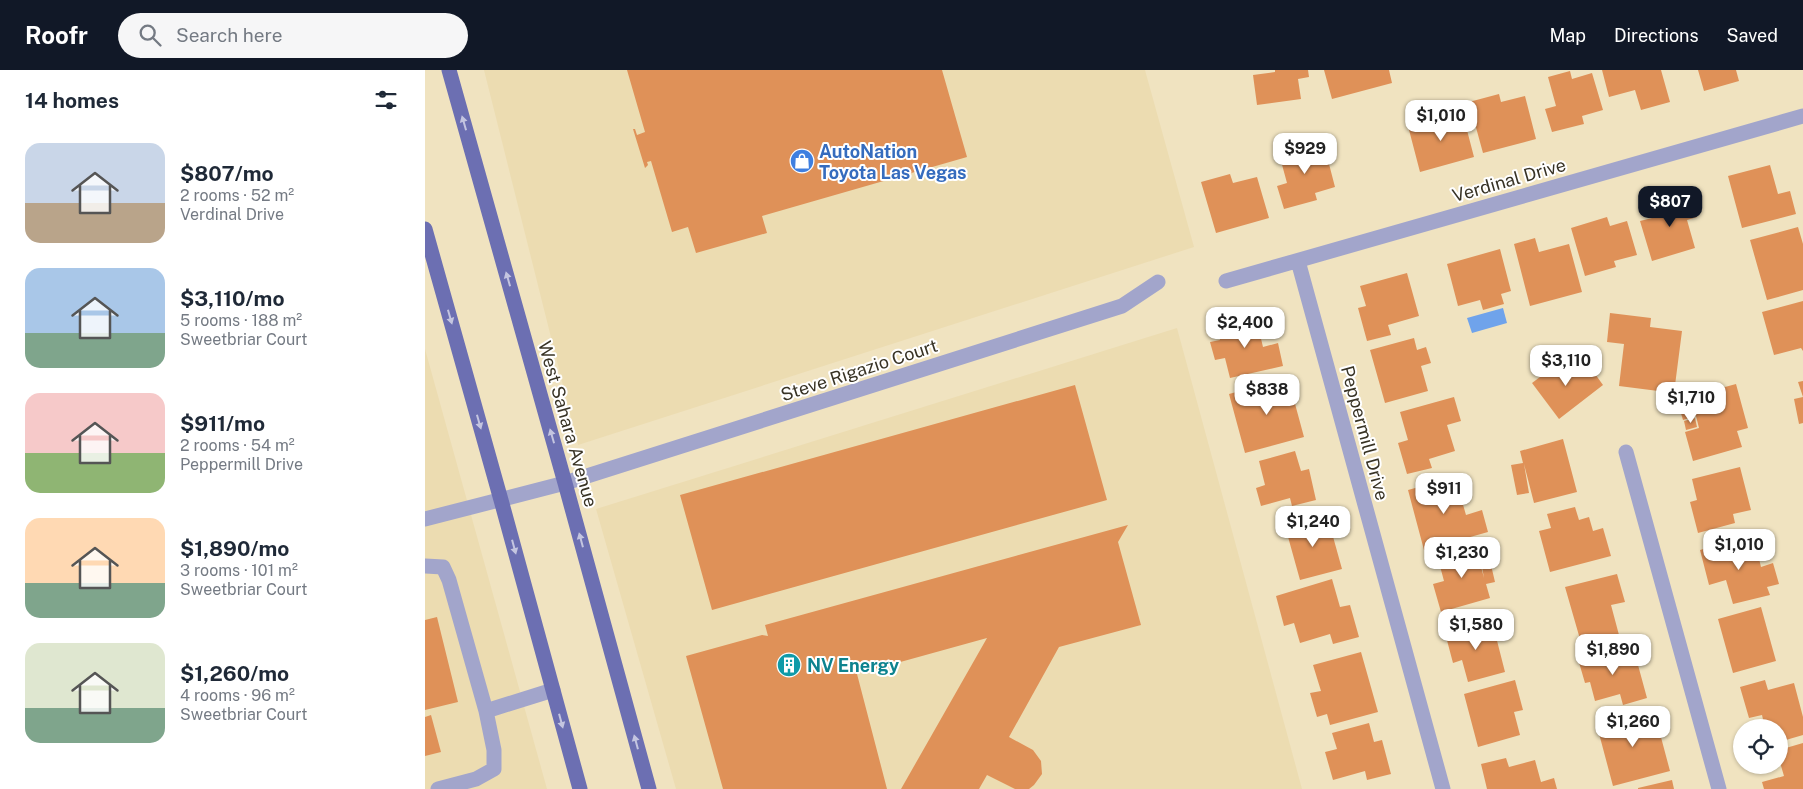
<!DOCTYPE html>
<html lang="en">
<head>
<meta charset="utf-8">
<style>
	:root { --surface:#fff; --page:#f6f6f7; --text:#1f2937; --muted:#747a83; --accent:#111827 }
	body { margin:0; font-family:"Public Sans",sans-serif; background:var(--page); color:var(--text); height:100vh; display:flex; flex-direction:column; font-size:19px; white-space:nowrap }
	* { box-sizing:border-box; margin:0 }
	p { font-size:16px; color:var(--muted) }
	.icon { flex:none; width:28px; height:28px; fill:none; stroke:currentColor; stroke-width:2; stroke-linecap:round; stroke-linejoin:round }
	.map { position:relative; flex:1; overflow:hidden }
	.side { display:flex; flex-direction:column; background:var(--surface); width:425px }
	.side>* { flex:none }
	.controls { position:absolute; left:1308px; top:649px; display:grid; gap:10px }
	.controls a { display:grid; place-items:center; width:55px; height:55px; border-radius:50%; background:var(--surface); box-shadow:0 1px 4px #0004; font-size:25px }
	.price { position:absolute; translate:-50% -42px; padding:0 11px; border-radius:10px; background:#fff; color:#222; font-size:16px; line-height:32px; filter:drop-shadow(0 1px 2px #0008) }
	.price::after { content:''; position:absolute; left:50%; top:30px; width:15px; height:11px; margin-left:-8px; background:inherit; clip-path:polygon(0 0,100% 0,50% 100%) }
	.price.selected { background:var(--accent); color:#fff }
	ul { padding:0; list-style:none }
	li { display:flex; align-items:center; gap:15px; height:125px; padding:0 25px }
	li span { display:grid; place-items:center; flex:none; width:140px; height:100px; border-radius:15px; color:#555 }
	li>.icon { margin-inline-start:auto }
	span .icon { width:60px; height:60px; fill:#fffc; stroke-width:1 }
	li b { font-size:21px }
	h2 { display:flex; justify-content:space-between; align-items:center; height:60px; padding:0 25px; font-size:21px }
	header { display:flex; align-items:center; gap:30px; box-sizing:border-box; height:70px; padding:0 25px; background:var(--accent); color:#fff }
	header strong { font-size:24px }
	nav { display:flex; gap:28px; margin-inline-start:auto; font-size:18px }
	.search { width:350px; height:45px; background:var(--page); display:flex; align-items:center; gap:12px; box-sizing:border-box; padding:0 18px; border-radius:28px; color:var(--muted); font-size:19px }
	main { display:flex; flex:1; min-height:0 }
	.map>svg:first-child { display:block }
	.built { fill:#ecdcb1 }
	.water { fill:#6fa3eb }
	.building { fill:#df9158 }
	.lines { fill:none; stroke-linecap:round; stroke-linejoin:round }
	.minor { stroke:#a2a5cb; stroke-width:15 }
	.major { stroke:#6c6fb2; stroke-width:15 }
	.oneway { fill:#c4c5e0 }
	.labels { text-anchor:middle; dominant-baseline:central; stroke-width:4; stroke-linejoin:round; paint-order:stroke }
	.shop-label { font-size:18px; font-weight:bold; fill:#366cbe; stroke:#fff; text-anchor:start }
	.street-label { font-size:18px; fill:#383325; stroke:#fff }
	.culture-label { font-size:18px; font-weight:bold; fill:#0d838f; stroke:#fff; text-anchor:start }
</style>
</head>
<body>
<header>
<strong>Roofr</strong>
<div class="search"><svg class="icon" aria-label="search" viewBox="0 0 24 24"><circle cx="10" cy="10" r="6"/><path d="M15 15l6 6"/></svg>Search here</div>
<nav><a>Map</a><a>Directions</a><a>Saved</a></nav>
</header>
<main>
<section class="side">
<h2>14 homes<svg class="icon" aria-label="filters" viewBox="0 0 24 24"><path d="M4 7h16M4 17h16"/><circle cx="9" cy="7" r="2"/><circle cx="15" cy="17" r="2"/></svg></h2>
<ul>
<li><span style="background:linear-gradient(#c9d6e8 60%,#b9a48a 0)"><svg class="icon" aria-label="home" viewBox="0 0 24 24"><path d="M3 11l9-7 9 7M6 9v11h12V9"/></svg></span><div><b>$807/mo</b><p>2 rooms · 52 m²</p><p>Verdinal Drive</p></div></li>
<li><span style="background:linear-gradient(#a9c7e8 65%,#7fa58c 0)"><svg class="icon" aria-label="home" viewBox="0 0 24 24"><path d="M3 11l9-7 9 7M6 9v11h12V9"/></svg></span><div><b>$3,110/mo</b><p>5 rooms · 188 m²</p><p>Sweetbriar Court</p></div></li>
<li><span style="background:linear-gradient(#f6c9c9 60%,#8fb573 0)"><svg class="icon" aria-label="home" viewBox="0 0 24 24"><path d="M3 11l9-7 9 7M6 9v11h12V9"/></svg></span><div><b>$911/mo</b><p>2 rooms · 54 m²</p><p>Peppermill Drive</p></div></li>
<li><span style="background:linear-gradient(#ffd9b3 65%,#7fa58c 0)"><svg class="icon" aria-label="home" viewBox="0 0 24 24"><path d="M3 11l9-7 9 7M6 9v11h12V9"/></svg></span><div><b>$1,890/mo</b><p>3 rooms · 101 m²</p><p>Sweetbriar Court</p></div></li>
<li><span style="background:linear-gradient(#dfe7d0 65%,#7fa58c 0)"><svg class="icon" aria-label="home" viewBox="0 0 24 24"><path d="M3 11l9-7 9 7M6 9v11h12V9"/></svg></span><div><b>$1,260/mo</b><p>4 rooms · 96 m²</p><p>Sweetbriar Court</p></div></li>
</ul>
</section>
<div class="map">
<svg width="1378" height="719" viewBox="0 0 1378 719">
	<rect width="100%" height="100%" fill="#f0e3c0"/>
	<path class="built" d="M59 0H720L769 177 153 375Z
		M752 258 877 719H251L171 439Z
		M0 279 122 719H0Z"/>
	<path class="water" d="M1078 238 1082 253 1047 263 1042 248Z"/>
	<path class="building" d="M202 0H517L542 87 337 146 342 163 271 183 263 157 247 162 226 91 222 92 223 95 220 98 208 59H210L212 65 220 62Z
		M850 0H883L884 7 873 9 876 29 832 35 828 5 850 2Z
		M899 0H964L967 13 907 29Z
		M1177 0H1236L1245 32 1216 40 1210 20 1184 27Z
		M1273 0H1311L1314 11 1279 21Z
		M1145 1 1147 9 1167 3 1178 40 1157 46 1159 54 1127 62 1120 39 1131 36 1123 7Z
		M1074 24 1076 32 1100 26 1111 69 1058 83 1044 32Z
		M1037 41 1049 87 995 102 983 56Z
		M898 71 910 117 890 123 892 130 859 139 852 116 862 113 856 91 864 89 862 81Z
		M1345 95 1353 124 1365 121 1371 144 1317 158 1303 106Z
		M805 104 808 113 832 107 844 148 791 163 776 112Z
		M1265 123 1272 147 1262 150 1270 178 1227 191 1215 151 1235 146 1231 132Z
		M1182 147 1185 156 1202 151 1212 185 1189 191 1191 197 1160 206 1146 158Z
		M1373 157 1378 174V220L1342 230 1325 170Z
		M1110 168 1114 182 1144 174 1157 222 1105 236 1089 174Z
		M1075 179 1086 221 1076 224 1079 234 1058 240 1055 230 1033 236 1022 194Z
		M982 203 994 246 963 255 966 265 942 271 933 238 941 236 935 216Z
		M1378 231V281L1376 278 1349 285 1337 242Z
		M1185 243 1226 248 1225 257 1257 261 1249 323 1194 316 1199 274 1182 272Z
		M831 248 838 277 853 273 858 296 805 308 800 288 790 290 785 272 795 270 792 257Z
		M989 268 992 280 1001 277 1006 293 996 296 1003 321 960 333 945 280Z
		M1143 286 1156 304 1165 297 1178 315 1134 349 1107 313Z
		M863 308 879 367 820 383 804 324Z
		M1378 311V353L1374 354 1369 329 1378 327 1373 312Z
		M1311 314 1323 358 1312 361 1317 377 1268 391 1260 362 1274 358 1271 346 1258 350 1252 330Z
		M650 315 682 430 287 540 255 425Z
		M1029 327 1036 351 1022 355 1030 381 1004 389 1007 398 982 404 973 373 983 370 975 342Z
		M1270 348 1272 357 1261 360 1259 351Z
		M1138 369 1152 422 1109 433 1099 394 1104 423 1092 425 1086 395 1098 393 1095 381Z
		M870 381 876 401 884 399 891 430 867 436 865 428 836 436 831 418 840 415 834 391Z
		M1315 397 1326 440 1308 444 1310 453 1273 463 1265 432 1272 430 1267 409Z
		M1030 407 1041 445 1057 440 1063 462 999 480 983 420Z
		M1150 437 1154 450 1164 447 1168 461 1178 458 1186 486 1125 502 1114 461 1126 458 1122 444Z
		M902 445 917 499 875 510 860 456Z
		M703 455 693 472 716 555 634 577 584 667 608 680 616 691 617 704 609 715 604 719H590L562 705 554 719H476L562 568 432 604 462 719H298L261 586 337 565 343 566 340 555Z
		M1330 472 1336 497 1348 493 1354 514 1342 517 1345 525 1308 534 1301 510 1284 515 1275 480 1299 473 1301 480Z
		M1050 474 1059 508 1057 497 1066 495 1070 512 1061 514 1065 528 1016 542 1008 514 1019 511 1012 485Z
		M1192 504 1200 532 1186 535 1194 565 1157 576 1140 517Z
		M907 509 915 537 925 535 934 567 908 574 905 564 875 573 869 553 859 556 851 526Z
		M1336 537 1351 591 1308 603 1293 549Z
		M12 547 33 632 0 640V550Z
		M1041 554 1043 562 1068 555 1080 602 1043 612 1037 590 1028 593 1019 559Z
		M1199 576 1205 596 1213 595 1222 628 1198 635 1195 624 1170 631 1165 612 1160 613 1153 589Z
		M936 582 953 642 905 655 902 644 892 647 885 623 896 621 888 595Z
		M1090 610 1098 640 1089 642 1095 665 1053 677 1039 624Z
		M1340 610 1343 620 1369 613 1378 647V665L1354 672V658H1340L1337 645 1324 648 1315 617Z
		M1229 641 1245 701 1188 716 1172 656Z
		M6 645 16 682 0 686V647Z
		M944 653 949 672 957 670 966 704 942 710 940 701 908 710 900 682 912 679 907 663Z
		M1378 673V719H1339L1337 712 1359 706 1354 689V680Z
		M1081 688 1084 697 1110 690 1116 712 1129 708 1132 719H1062L1056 694Z
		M1247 710 1249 719H1213V718Z"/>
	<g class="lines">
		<path class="minor" d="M873 191 1018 719
			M801 211 1378 46
			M1201 382 1294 719
			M0 449 140 413 697 236 733 212
			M0 496 18 497 24 510 61 641
			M13 719 51 709 69 699V680L61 641 128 620"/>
		<path class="major" d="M24 0 140 413 224 719
			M0 159 76 430 155 719"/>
	</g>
	<defs><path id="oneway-solid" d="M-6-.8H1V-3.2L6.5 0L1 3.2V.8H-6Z" transform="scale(1.25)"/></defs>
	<g class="oneway">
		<use href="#oneway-solid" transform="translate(39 53) rotate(-106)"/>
		<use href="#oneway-solid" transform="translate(83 209) rotate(-106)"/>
		<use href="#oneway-solid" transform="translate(25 247) rotate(74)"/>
		<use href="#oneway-solid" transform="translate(54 352) rotate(74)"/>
		<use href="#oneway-solid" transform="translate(127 366) rotate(-106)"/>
		<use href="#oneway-solid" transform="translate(156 470) rotate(-105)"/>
		<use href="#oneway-solid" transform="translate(89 477) rotate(75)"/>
		<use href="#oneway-solid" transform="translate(136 651) rotate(75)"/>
		<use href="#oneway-solid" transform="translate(211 672) rotate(-105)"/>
	</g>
	<defs>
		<g id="shop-disc" transform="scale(1.25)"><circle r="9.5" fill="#3f7fe0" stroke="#fff"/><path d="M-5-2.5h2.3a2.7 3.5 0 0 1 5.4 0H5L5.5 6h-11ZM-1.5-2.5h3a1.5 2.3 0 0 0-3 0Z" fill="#fff"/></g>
		<g id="building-disc" transform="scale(1.25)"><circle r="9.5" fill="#0f9aa8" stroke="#fff"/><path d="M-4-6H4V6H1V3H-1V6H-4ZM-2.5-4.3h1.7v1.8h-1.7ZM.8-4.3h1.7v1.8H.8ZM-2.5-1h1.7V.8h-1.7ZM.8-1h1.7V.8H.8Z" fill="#fff"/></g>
	</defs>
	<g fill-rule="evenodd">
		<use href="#shop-disc" x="377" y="91"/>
		<use href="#building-disc" x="364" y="595"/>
	</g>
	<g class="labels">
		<g class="shop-label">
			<text x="394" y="81">AutoNation<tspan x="394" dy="21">Toyota Las Vegas</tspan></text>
		</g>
		<g class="street-label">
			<text transform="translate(1084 110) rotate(-16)">Verdinal Drive</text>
			<text transform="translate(434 300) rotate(-18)">Steve Rigazio Court</text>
			<text transform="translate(143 354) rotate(74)">West Sahara Avenue</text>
			<text transform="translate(940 363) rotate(75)">Peppermill Drive</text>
		</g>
		<g class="culture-label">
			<text x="382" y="595">NV Energy</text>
		</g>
	</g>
</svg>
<div class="controls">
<a><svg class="icon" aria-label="locate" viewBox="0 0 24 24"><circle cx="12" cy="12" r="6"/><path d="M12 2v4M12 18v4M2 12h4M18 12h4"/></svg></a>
</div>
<b class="price" style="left:1016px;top:72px">$1,010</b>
<b class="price" style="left:880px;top:105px">$929</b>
<b class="price selected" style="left:1245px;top:158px">$807</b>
<b class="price" style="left:820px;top:279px">$2,400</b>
<b class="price" style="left:1141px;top:317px">$3,110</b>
<b class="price" style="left:842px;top:346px">$838</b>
<b class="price" style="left:1266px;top:354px">$1,710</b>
<b class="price" style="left:1019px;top:445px">$911</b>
<b class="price" style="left:888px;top:478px">$1,240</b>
<b class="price" style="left:1314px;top:501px">$1,010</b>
<b class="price" style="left:1037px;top:509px">$1,230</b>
<b class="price" style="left:1051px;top:581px">$1,580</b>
<b class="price" style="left:1188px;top:606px">$1,890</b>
<b class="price" style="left:1208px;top:678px">$1,260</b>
</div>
</main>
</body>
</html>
